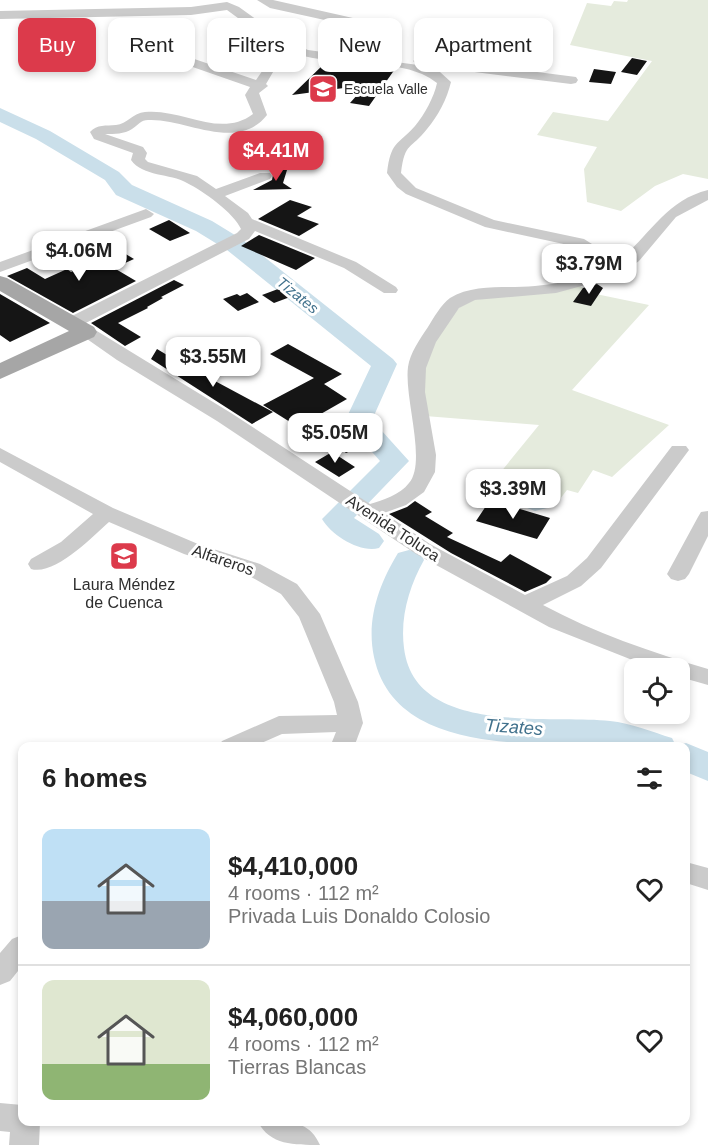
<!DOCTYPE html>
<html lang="en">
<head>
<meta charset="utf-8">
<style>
	:root { --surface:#fff; --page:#f2f2f2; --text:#222; --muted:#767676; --line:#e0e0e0; --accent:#dc3a4b }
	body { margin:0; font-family:Helvetica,sans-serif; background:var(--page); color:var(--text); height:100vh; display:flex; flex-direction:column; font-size:22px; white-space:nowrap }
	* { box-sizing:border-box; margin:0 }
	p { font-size:20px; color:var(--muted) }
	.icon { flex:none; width:33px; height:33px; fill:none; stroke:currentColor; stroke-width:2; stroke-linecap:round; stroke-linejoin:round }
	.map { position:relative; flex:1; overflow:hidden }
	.drawer { position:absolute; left:18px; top:742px; width:672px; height:384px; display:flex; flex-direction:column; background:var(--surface); border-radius:12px; box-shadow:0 3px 9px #0003 }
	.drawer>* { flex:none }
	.top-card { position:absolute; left:18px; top:18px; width:672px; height:54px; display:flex; gap:12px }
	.tools { position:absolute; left:624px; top:658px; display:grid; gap:12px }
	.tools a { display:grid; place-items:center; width:66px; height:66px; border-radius:12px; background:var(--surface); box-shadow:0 3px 9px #0003; font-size:30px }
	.price { position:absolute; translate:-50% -51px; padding:0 14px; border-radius:12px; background:#fff; color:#222; font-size:20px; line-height:39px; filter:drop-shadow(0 2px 3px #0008) }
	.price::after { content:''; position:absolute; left:50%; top:36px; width:18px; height:14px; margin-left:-9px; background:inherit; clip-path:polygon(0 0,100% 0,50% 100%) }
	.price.selected { background:var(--accent); color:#fff }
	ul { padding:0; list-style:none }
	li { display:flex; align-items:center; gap:18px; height:150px; padding:0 24px }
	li+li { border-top:2px solid var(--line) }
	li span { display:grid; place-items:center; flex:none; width:168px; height:120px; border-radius:12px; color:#555 }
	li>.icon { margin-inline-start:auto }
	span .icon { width:72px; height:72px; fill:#fffc; stroke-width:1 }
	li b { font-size:26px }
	h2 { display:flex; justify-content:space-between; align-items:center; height:72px; padding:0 24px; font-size:26px }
	.tag { padding:0 21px; border-radius:12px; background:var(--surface); box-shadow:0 3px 9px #0003; font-size:21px; line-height:54px }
	.tag.selected { background:var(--accent); color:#fff }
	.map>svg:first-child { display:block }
	.green { fill:#e5ebdd }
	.water { fill:#cadfea }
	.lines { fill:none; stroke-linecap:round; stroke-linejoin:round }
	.river { fill:#cadfea; fill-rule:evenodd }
	.building { fill:#151515 }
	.minor { fill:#cbcbcb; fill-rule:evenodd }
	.major { fill:#a6a6a6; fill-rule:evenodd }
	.labels { text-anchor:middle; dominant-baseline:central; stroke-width:6; stroke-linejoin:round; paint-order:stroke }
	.far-poi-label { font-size:14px; fill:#2e2e2e; stroke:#fff; text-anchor:start }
	.far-water-label { font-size:15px; font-style:italic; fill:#41718c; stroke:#fff }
	.street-label { font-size:16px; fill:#2e2e2e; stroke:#fff }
	.poi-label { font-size:16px; fill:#2e2e2e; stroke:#fff }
	.water-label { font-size:18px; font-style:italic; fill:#41718c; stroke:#fff }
</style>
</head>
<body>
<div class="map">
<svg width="708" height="1145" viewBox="0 0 708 1145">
	<rect width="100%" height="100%" fill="#fff"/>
	<path class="green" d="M628 0H708V179L683 174 655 186 621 211 587 202 584 169 597 147 537 135 553 112 608 121 652 61 570 45 587 3 611 6 614 1 627 2Z
		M580 286 591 293 649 305 572 390 669 425 612 477 593 470 578 493 567 490 556 504 491 484 539 425 425 416 421 380 434 337 465 301Z"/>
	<path class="water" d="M524 496 541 501 547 508 535 511 514 503 516 497Z"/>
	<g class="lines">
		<path class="river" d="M0 108 50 131 119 172 132 185 212 221 243 240 393 359 397 364 372 420 409 461 354 518 379 534 384 541 379 548C360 553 332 536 322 519L380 461 345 421 371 366 227 250 196 231 116 195 105 180 36 139 0 122Z
			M409 550 420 553 424 560C409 587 400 617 404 648 415 737 549 714 610 721 631 723 652 732 672 738L676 746 686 743 708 752V781L686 772V747C650 747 615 745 580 745 510 743 393 747 374 657 366 620 379 584 398 553Z"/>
	</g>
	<path class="building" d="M488 29 503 32 490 49 474 46Z
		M632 58 647 61 637 75 621 72Z
		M326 62 385 67 395 69 369 106 350 103 366 85 292 95Z
		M594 69 616 72 611 84 589 82Z
		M274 170H287L283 183 292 189 253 190 272 180Z
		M290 200 312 207 297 216 319 224 299 236 258 219Z
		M169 220 190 233 170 241 149 229Z
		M259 235 315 258 296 270 241 246Z
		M119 250 134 259 114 268 136 281 73 313 7 276 27 268 45 279 67 269 71 272Z
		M174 280 184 285 161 297 163 298 147 307 148 308 118 323 141 337 125 346 91 323Z
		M597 284 603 288 591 306 573 302 583 288Z
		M278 289 290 297 274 303 262 295Z
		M247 293 259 302 238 311 223 299 237 294 240 296Z
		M0 294 50 323 10 342 0 335Z
		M288 344 342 374 324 384 347 399 298 427 263 405 314 378 270 354Z
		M157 349 172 358 176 355 190 364 187 366 273 412 252 424 151 359Z
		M347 427 366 444 346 453 327 435Z
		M332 452 355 467 339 477 315 462Z
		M490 500 550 518 537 539 476 521Z
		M415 501 432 512 425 516 453 533 447 537 501 562 510 554 552 577 546 583 525 592 451 553 389 514 407 507Z"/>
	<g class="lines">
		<path class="minor" d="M257 0H273L384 25 390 29 384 33 270 8Z
			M227 2 239 7 282 38 308 50 418 65 413 61 419 57 576 77 578 80 576 83 571 84 419 65 440 72 451 82C447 99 438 116 427 129 411 150 405 141 401 173L416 188 494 220 584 239 600 249 613 265C648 240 663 201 708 190V200L676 217 639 261 618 276 556 293 475 300 459 308 436 342 426 368 425 392 436 455 435 472 424 492 406 505 384 513 430 544 525 595 567 576 587 558 672 446H686L689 450 686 454 601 568 581 586 543 605C593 632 653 653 708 669V685L680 677V669H655L549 627 416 554 217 421 117 360 77 332 80 328H92L231 413 370 504C383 500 400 495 409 483 427 462 404 398 408 367 410 353 420 339 428 327 434 317 441 305 450 298 474 283 509 289 535 286 558 284 580 279 602 271L588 255 573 246 485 227 406 194 397 187 387 173C391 141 397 146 415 126 425 114 434 97 437 83 402 54 329 70 286 50L266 84 268 86 259 93 267 115C237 153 186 118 148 120 141 120 138 125 132 129 124 134 115 134 105 134L143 147 147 153 145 159 148 162 197 176 216 189 260 173H270L272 176 270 179 225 196 248 213 252 219 356 262 396 287 398 290 396 293H384L344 268 255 231 249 239 78 327H66L63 323 66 319 237 233 241 229C234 213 203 191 187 183 170 173 143 177 131 160L133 153 94 139 90 132C97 124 106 126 116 125 127 124 133 113 145 112 182 108 220 139 253 114L245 95 250 87 164 57 133 62 117 60 116 57 117 54 165 49 256 80 267 64 275 45 227 10 191 15 0 19V11L191 7Z
			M146 209 154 214 151 217 0 272V262Z
			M0 448 113 508 198 544 260 564 297 584 320 614 358 702 363 723 354 747H330L336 732 282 734 252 747H218L222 741 279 716 337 715 334 702 299 617 281 594 246 574 184 554 109 522C92 537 55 576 31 569L28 564 31 559 61 542 93 514 0 462Z
			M708 511V536L689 574 685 579 678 581 671 579 667 574 698 517 701 512Z
			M686 862 708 868V890L686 883Z
			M22 935V966L10 981 0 985V953L12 939Z
			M0 1103 22 1105V1122H40L39 1145H9L10 1132 0 1131Z
			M258 1122C284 1122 308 1117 320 1145 294 1145 270 1145 258 1122Z"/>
		<path class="major" d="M0 276 7 278 94 327 97 332 94 337 0 379V363L69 331 0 291Z"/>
	</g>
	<defs>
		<g id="school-square" transform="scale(1.5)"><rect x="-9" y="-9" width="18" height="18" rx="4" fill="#dc3a4b" stroke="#fff"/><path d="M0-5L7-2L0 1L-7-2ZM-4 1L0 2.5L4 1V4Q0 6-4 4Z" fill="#fff"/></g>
	</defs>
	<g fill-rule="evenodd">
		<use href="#school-square" x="323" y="89"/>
		<use href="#school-square" x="124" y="556"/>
	</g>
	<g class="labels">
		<g class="far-poi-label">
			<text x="344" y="89">Escuela Valle</text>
		</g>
		<g class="far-water-label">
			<text transform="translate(298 295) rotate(39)">Tizates</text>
		</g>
		<g class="street-label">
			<text transform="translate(393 528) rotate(33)">Avenida Toluca</text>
			<text transform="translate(223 560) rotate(19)">Alfareros</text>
		</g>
		<g class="poi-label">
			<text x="124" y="584">Laura Méndez<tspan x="124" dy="18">de Cuenca</tspan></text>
		</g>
		<g class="water-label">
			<text transform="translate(514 727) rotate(4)">Tizates</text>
		</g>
	</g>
</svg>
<div class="tools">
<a><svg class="icon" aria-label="locate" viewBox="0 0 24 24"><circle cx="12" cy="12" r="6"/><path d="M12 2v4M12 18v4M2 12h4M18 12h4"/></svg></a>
</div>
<b class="price selected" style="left:276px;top:182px">$4.41M</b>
<b class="price" style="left:79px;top:282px">$4.06M</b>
<b class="price" style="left:589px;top:295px">$3.79M</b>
<b class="price" style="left:213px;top:388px">$3.55M</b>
<b class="price" style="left:335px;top:464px">$5.05M</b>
<b class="price" style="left:513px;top:520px">$3.39M</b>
<div class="top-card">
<a class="tag selected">Buy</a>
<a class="tag">Rent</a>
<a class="tag">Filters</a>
<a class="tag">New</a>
<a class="tag">Apartment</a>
</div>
<section class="drawer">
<h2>6 homes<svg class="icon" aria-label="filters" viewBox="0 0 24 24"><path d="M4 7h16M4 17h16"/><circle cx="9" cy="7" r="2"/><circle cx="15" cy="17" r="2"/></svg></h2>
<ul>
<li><span style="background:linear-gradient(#bfe0f5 60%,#9aa5b1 0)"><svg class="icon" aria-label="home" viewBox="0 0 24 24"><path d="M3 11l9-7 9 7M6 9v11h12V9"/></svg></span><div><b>$4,410,000</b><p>4 rooms · 112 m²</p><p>Privada Luis Donaldo Colosio</p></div><svg class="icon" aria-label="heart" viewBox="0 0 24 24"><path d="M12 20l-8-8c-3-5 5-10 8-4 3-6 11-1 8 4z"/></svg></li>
<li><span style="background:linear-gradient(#dfe7d0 70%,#8fb573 0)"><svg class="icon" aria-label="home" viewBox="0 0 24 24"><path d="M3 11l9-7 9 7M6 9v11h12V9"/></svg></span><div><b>$4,060,000</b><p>4 rooms · 112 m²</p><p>Tierras Blancas</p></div><svg class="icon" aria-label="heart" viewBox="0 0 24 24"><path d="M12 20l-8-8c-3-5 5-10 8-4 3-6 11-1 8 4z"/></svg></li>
</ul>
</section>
</div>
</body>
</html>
